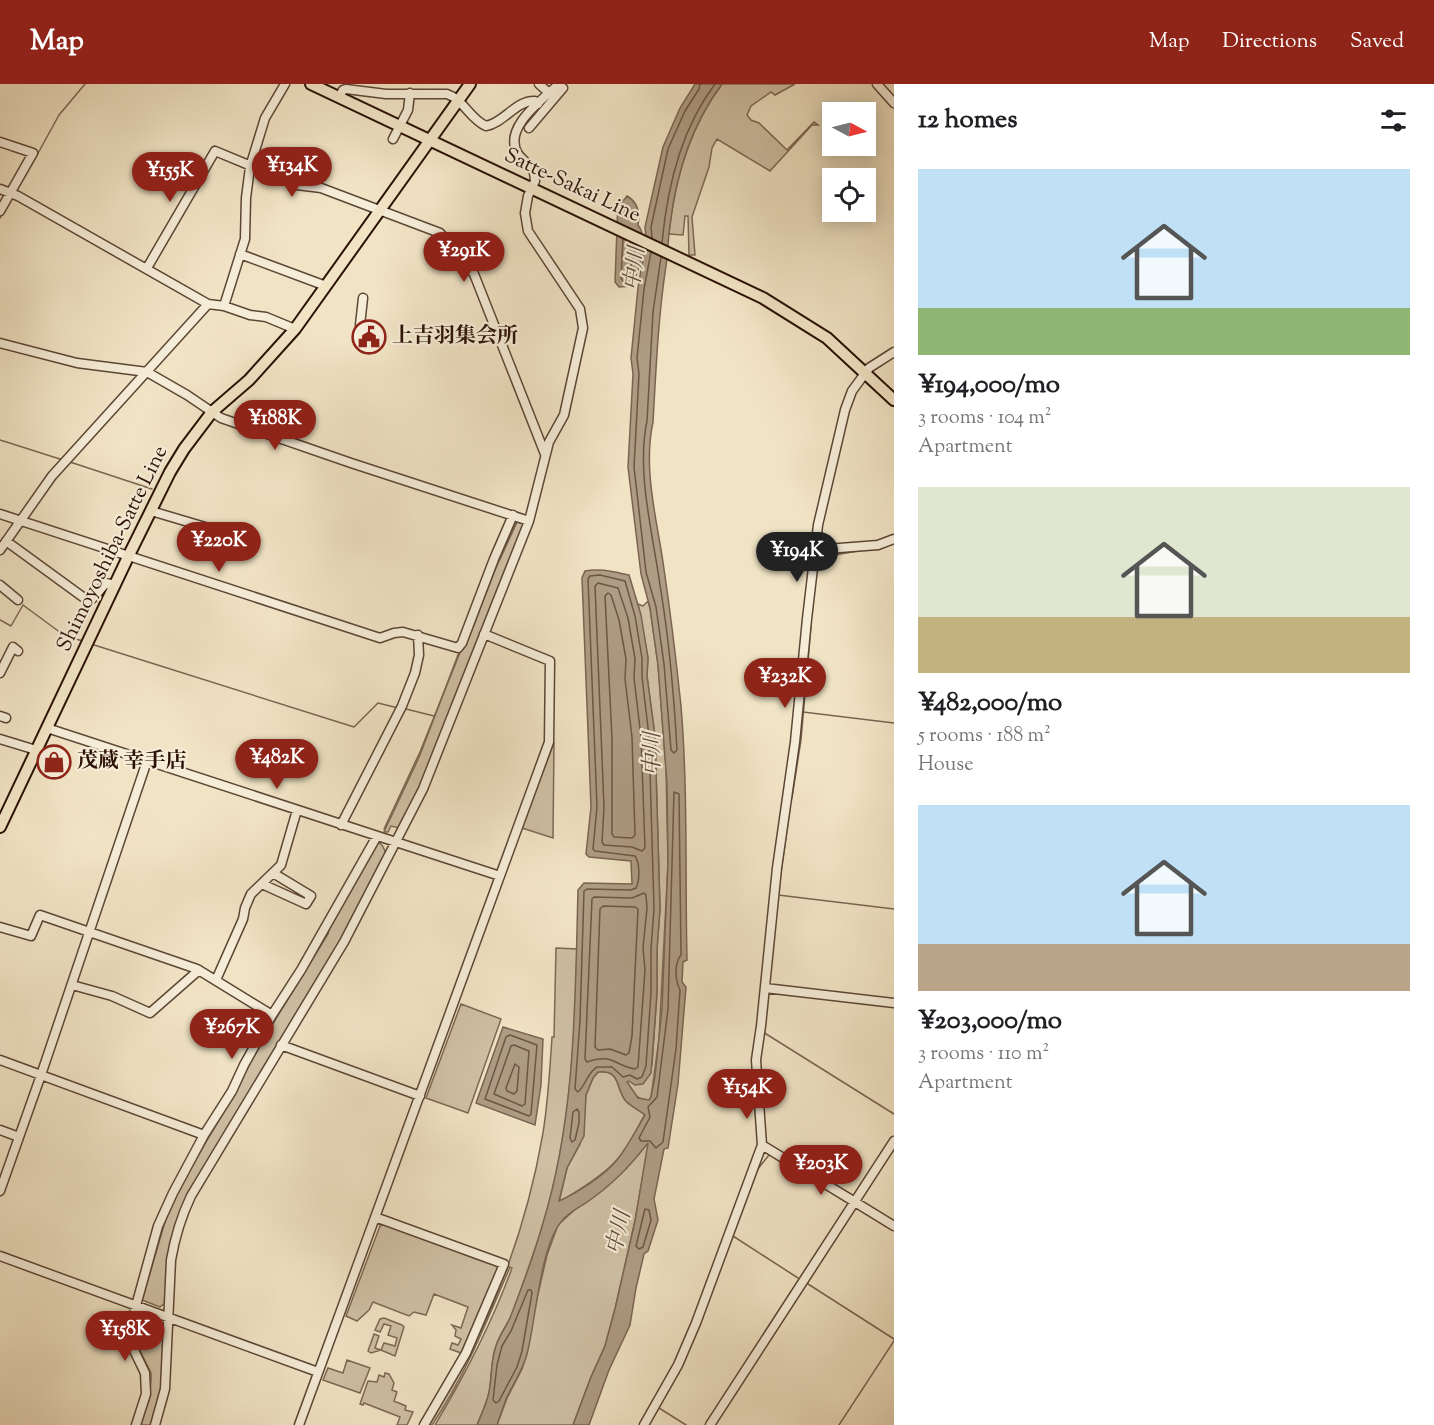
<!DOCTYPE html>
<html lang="en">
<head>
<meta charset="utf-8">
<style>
	:root { --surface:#fff; --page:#f2f2f2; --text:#202124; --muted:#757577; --accent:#8f2418 }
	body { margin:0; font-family:"Sorts Mill Goudy","Noto Serif JP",serif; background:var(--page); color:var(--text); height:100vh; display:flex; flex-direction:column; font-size:22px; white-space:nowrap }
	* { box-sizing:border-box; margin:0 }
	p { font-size:20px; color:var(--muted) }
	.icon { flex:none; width:33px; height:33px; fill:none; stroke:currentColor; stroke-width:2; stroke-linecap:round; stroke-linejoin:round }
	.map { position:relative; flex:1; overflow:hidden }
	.drawer { display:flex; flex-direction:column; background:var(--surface); width:540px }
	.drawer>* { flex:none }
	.needle { width:39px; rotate:97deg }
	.controls { position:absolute; left:822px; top:18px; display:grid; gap:12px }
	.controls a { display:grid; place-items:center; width:54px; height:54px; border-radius:0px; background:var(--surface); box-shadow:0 3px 15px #0003; font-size:30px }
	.price { position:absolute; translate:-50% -51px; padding:0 14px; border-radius:21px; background:var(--accent); color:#fff; font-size:20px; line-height:39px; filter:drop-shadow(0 2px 3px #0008) }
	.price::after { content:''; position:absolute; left:50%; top:36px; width:18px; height:14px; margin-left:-9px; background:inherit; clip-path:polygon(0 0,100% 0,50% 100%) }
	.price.on { background:#222; color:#fff }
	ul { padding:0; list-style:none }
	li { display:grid; align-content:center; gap:12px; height:318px; padding:0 24px }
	li span { display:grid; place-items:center; height:186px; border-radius:0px; color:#555 }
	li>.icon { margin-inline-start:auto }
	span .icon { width:108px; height:108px; fill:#fffc; stroke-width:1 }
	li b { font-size:26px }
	h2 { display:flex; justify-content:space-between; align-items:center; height:72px; padding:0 24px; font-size:26px }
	header { display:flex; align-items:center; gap:36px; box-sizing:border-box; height:84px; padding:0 30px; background:var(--accent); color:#fff }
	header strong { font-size:28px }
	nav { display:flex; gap:33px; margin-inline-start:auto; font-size:21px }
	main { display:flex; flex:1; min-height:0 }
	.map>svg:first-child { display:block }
	.green { fill:#cfc0a4; stroke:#7d6854; stroke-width:1.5 }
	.water { fill:#ae9c84; stroke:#7a6451; stroke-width:1.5; fill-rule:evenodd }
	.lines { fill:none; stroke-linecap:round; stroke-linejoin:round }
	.shore { stroke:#6c5644; stroke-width:1.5 }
	.stream { stroke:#7a6451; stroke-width:1.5 }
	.minor-casing { stroke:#5c4635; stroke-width:11 }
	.major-casing { stroke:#2b1105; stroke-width:14 }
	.minor { stroke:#f6edd9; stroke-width:8 }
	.major { stroke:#f1e4c5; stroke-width:10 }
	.labels { text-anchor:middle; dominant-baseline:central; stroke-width:4.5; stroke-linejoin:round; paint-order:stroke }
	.street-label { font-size:21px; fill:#2b1105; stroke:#f6edd9 }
	.poi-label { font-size:21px; font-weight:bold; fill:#2b1105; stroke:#f6edd9; text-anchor:start }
	.water-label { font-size:22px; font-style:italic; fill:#5f4938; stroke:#f6edd9 }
</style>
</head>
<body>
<header>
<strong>Map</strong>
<nav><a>Map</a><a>Directions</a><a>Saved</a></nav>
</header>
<main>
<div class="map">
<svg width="894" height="1341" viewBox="0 0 894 1341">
	<rect width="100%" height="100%" fill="#f1e4c5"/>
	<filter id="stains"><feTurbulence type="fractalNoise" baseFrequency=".00333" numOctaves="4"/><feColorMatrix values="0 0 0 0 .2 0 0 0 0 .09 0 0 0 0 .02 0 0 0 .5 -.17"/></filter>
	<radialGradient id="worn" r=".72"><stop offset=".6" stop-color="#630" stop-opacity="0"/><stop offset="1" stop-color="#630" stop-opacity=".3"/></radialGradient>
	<path class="green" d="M722 0H795L775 11 771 8 751 22 747 31 751 36 759 39 787 66 814 38 818 41H812L770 87 717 55 712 64 709 83 692 133 695 171H689L688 132H685L683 151 669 150C674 97 690 43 722 0Z
		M518 436 525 440 420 705 399 744 391 742 388 748H384L420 671 458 571 466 561 495 486Z
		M647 518H648L650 524 658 581 666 683 668 779 659 955 651 1013 649 1016C636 1016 633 1008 627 998L652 981 657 909V865L660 825 655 652 647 592 648 574 638 520 643 522Z
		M554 658 553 754 522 744Z
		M378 758 382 761 386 769 342 853 180 1127 171 1157 165 1219 160 1223 142 1216 167 1131 176 1109 235 1009 258 964 328 850 330 842Z
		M556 864 577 865C575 958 570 1051 543 1140 534 1170 523 1200 512 1230 507 1241 499 1251 496 1262 491 1276 492 1288 490 1302 489 1316 482 1328 477 1341H435C465 1291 492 1239 512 1184L510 1183C487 1237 465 1292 432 1341H428C486 1252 525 1153 543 1049 548 1018 550 985 552 953H554Z
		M461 920 501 935 468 1029 426 1014Z
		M598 988C621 986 615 1002 625 1016 630 1022 639 1026 645 1030 636 1047 627 1066 614 1079 598 1095 578 1107 559 1118L567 1084 580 1060 586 1011 593 994Z
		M649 1058 635 1137 615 1225 605 1262 591 1293 573 1341H497L507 1314 522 1285 527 1269 535 1223 547 1171 558 1141Z
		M384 1140 496 1181 498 1186 483 1223 461 1269 450 1265 452 1259 458 1261 461 1255 455 1252 456 1246 452 1241 461 1244 468 1223 434 1210 426 1231 414 1228 409 1232 373 1218 369 1226 357 1237 346 1232 380 1142Z
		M138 1230 160 1237 165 1245 163 1297 159 1318 151 1341H140L149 1316 151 1296V1289L135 1257Z
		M384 1234 402 1241 404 1243 395 1272 381 1266 371 1269 368 1267 374 1250 379 1252 375 1264 381 1266 384 1259 395 1262 397 1254 388 1251 391 1242 384 1240 380 1248 375 1246 380 1235Z
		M347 1276 370 1284 360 1309 323 1296 328 1284 343 1289Z
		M385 1289 389 1290 394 1299 392 1306 397 1308 394 1317 406 1322 405 1326 413 1328 407 1341H397L400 1333 364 1319 363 1321 360 1320 368 1297 377 1298 379 1291 384 1293Z"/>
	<path class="water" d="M695 0H722C692 40 676 91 670 141 668 155 668 169 666 182 658 234 656 286 653 338 643 384 656 432 663 478 670 525 676 574 681 622 688 706 685 791 687 876L683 878 682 898 686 903 678 1000 668 1064 664 1065 654 1115 658 1136 648 1167 644 1170 636 1204 630 1241 609 1286 589 1341H573L591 1293 605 1262 615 1225 635 1137 648 1059C630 1082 614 1099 590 1116 581 1123 568 1128 561 1138 540 1164 536 1236 527 1270 523 1286 513 1300 506 1315 503 1324 500 1332 497 1341H477C482 1328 489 1316 490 1302 492 1288 491 1276 496 1262 499 1252 506 1243 510 1234 522 1203 534 1171 543 1139 576 1031 575 918 578 806L584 799 632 800 631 777 589 773 586 770 591 723 582 494 585 487C600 484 614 488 629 491L641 531 648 574 647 592 655 652 660 825 657 865V909L651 989 643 1000 635 1001 629 997 627 998 638 1014 649 1016 651 1013 655 993 662 924 668 779 667 700 658 581 650 524 641 490 628 383 633 290 631 274 638 204 646 156 645 143 663 63 680 24ZM598 988C621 986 615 1002 625 1016 630 1022 639 1026 645 1031 636 1046 628 1062 617 1076 605 1091 577 1109 559 1117L567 1084 584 1052 586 1011 593 994Z
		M627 112C638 118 640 129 638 141 650 156 638 187 632 202L619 203 615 198 618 117 624 116Z
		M503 943 543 955 541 1001 535 1041 476 1019Z"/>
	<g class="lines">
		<path class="shore" d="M652 154 651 143 668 65 685 27 699 5 700 0
			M623 155 621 194 623 197 627 196 636 162
			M662 159C667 104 681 45 715 0
			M651 168 644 205 637 274 639 290 634 383 646 488 656 523 664 580 671 666 674 669 677 666C674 611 669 555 660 501 653 450 636 388 647 337L653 228 661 173
			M600 491 625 497 635 532 642 574V593L649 652 654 825 651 865V908L646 982 642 993 637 995 630 991 623 993 612 983H597C587 989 586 1001 578 1008L575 1005 580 936 584 807 587 805 631 806 636 804C640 796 640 779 635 772L595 767 593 765 597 723 588 495 590 492Z
			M598 499 618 504 628 534 635 575 634 594 641 653 645 764 642 767 632 763 604 761 602 758 604 723 595 502Z
			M608 509 611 511 619 536 626 575 625 595 632 653 635 751 632 754 614 753 612 750V655L605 512Z
			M674 708 679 710 681 871C674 880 675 896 680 906L676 965 663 1058 656 1064 650 1057H641L639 1054 650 1033 648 1023 657 1013 668 925Z
			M644 809 646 811 647 824 643 864 645 886 638 983 635 985C613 981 613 969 587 978L585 975 592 815 594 813 632 814Z
			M603 822 635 823 638 825 632 952 629 969 626 971 610 965 598 966 595 963 600 825Z
			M510 951 537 961 531 1030 529 1032 485 1015 506 953Z
			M514 961 529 967 525 1020 522 1022 494 1010 511 962Z
			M515 980 519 983 517 1007 514 1010 507 1007 506 1004Z
			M577 1025 579 1028V1039L575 1056 572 1058 570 1054 573 1028Z
			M645 1125 649 1126 651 1136 643 1163 639 1165 636 1162Z
			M528 1206H531L532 1209 522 1267 517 1283 499 1317 496 1319 493 1316 497 1281 502 1262 511 1247Z"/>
		<path class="stream" d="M37 71 59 31 85 0
			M0 134 3 129
			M0 356 63 376
			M70 378 152 405
			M886 462 894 460
			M497 479 517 437
			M812 531 816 490 823 473 864 466
			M0 536 11 542 23 521 65 552 83 557
			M91 560 354 643 378 619 398 624
			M406 625 434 632
			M803 628 894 639
			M792 714 801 656 811 542
			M384 745 420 668 461 566
			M779 803 790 724
			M778 811 894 825
			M322 857 327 848
			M763 948 894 1030
			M757 1086 769 1071
			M733 1152 798 1194
			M158 1156 163 1141
			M808 1200 894 1255
			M148 1286 150 1305
			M659 1324 686 1341
			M839 1341 894 1257"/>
		<g class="minor-casing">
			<path id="minor" d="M539 0 549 9
				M877 0 894 19
				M339 13 343 6 346 5 386 10H447C463 15 470 35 486 42 504 39 516 16 535 17L538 20
				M529 44 563 4
				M393 55 408 26 410 9
				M0 58 33 69 0 127
				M0 105 18 112 208 220 224 222 250 231 266 233 295 245
				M240 170 326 202
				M147 184 215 67 297 101 321 104 440 149 474 190 545 370
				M224 222 245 155 246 114 250 83 265 34 285 0
				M360 241 363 214
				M0 259 77 279 147 288 187 311 221 334 351 379 529 437
				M151 427 212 445
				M0 430 380 554 394 549 403 548 458 564 462 559 494 475 513 431
				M6 457 87 516 92 515 106 499 115 501
				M0 466 52 392 208 220
				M814 466 878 461 894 455
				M0 501 18 516
				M0 589 13 563 18 567
				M0 632 6 634
				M47 644 500 792
				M0 655 36 666
				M341 741 402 622 415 589 419 571 418 551
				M262 800 306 820 311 812 273 789
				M0 843 31 852 40 831 197 885 272 931
				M216 896 243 835 245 824 251 810 281 781 297 726
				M72 901 112 912 150 929 199 886
				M765 904 894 919
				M281 961 420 1012
				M0 976 204 1051
				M0 1046 19 1053
				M762 1061 894 1142
				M0 1107 41 991 147 677
				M375 1133 504 1180 466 1269 424 1341
				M0 1172 318 1288
				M136 1341 146 1310 145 1289 132 1262 134 1229 158 1142 173 1109 204 1051 232 1007 244 981 272 931 301 886 377 752
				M155 1341 165 1305 171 1176C175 1153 181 1133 191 1112L344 858 423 705 529 437 549 358 564 331 583 244 580 225 528 147 525 129 528 112 535 97 534 88C530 80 523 77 518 70 502 44 542 16 559 0
				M299 1341 549 658 550 577 484 550
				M644 1341 678 1281 696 1239 762 1061 756 976 761 942 777 784 795 658 807 535 818 441 845 326 852 307 869 284 894 268
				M710 1341 894 1057"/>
		</g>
		<g class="major-casing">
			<path id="major" d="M311 0 763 214 827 254 894 316
				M0 743 128 473 170 388 184 365 212 328 249 296 295 245 470 0"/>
		</g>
		<use href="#minor" class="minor"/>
		<use href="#major" class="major"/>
	</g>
	<defs>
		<g id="civic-ring" transform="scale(1.725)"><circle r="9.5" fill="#f6edd9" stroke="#8f2418" stroke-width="1.5"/><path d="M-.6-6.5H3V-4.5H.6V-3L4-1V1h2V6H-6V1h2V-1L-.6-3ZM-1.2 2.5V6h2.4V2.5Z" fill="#8f2418"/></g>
		<g id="shop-ring" transform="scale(1.725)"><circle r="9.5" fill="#f6edd9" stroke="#8f2418" stroke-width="1.5"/><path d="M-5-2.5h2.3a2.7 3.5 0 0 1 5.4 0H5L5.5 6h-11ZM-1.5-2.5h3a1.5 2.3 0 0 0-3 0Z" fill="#8f2418"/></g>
	</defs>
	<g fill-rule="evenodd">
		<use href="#civic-ring" x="369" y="253"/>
		<use href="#shop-ring" x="54" y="678"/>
	</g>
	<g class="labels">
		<g class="street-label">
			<text transform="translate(572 102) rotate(25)">Satte-Sakai Line</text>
			<text transform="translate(113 465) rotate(-64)">Shimoyoshiba-Satte Line</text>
		</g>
		<g class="poi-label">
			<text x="392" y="253">上吉羽集会所</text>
			<text x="77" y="678">茂蔵 幸手店</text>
		</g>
		<g class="water-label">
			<text transform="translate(636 185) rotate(-83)">中川</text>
			<text transform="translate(654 670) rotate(-90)">中川</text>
			<text transform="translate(620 1149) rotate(-77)">中川</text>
		</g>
	</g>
	<rect width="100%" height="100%" filter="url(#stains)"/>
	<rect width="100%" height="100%" fill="url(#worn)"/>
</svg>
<div class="controls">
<a><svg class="needle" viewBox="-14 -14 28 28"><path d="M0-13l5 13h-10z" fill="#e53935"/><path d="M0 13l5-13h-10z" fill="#757577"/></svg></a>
<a><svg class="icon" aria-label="locate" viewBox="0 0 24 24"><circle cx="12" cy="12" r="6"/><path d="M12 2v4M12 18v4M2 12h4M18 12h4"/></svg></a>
</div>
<b class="price" style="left:292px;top:114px">¥134K</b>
<b class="price" style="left:170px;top:119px">¥155K</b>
<b class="price" style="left:464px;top:199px">¥291K</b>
<b class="price" style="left:275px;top:367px">¥188K</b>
<b class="price" style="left:219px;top:489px">¥220K</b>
<b class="price on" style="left:797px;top:499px">¥194K</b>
<b class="price" style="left:785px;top:625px">¥232K</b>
<b class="price" style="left:277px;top:706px">¥482K</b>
<b class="price" style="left:232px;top:976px">¥267K</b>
<b class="price" style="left:747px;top:1036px">¥154K</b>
<b class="price" style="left:821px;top:1112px">¥203K</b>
<b class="price" style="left:125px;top:1278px">¥158K</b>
</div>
<section class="drawer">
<h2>12 homes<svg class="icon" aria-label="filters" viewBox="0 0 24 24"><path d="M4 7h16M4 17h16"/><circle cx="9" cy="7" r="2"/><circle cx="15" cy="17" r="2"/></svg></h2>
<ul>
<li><span style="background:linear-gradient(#bfe0f5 75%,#8fb573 0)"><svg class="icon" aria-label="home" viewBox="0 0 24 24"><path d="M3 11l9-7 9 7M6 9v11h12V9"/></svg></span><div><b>¥194,000/mo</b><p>3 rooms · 104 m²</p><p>Apartment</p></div></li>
<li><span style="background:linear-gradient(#dfe7d0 70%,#c2b280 0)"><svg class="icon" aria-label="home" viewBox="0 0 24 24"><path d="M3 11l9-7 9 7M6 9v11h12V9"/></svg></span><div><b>¥482,000/mo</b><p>5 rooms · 188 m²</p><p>House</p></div></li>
<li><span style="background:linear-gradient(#bfe0f5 75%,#b9a48a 0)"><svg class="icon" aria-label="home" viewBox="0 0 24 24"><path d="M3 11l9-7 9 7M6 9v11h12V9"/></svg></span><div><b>¥203,000/mo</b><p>3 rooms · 110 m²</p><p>Apartment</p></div></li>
</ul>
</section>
</main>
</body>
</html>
